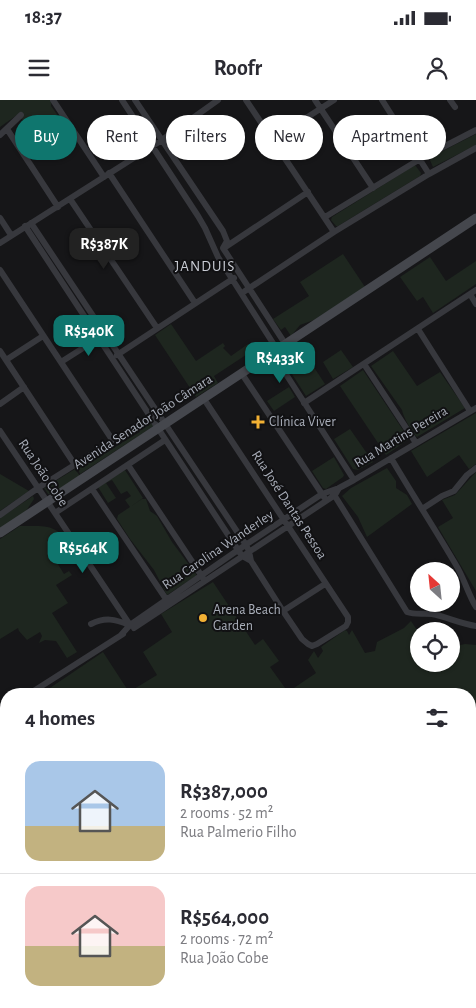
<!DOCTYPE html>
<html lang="en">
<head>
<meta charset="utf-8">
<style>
	:root { --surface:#fff; --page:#f7f7f7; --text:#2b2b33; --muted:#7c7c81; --line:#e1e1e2; --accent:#0f766e }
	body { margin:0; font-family:"Alegreya Sans",sans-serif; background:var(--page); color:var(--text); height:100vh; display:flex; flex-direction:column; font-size:19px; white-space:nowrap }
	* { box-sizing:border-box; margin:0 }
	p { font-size:16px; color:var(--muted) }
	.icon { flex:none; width:28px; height:28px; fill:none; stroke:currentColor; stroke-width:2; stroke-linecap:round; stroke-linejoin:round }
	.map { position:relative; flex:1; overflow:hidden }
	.panel { position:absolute; left:0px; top:588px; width:476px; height:321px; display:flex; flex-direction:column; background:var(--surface); border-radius:20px 20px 0 0; box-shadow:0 1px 4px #0004 }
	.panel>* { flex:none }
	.guide { position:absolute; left:15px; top:15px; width:446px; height:45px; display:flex; gap:10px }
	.needle { width:32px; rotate:333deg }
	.tools { position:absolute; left:410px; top:462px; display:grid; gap:10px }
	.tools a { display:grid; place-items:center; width:50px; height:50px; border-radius:50%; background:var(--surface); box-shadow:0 1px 4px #0004; font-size:25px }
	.price { position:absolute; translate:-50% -42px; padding:0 11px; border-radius:10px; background:var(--accent); color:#fff; font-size:16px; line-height:32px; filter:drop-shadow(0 1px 2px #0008) }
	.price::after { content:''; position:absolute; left:50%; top:30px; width:15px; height:11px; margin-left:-8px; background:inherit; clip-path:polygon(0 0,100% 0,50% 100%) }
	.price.active { background:#222; color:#fff }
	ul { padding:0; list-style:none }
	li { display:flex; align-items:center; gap:15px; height:125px; padding:0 25px }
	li+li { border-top:1px solid var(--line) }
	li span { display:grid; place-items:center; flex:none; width:140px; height:100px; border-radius:15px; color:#555 }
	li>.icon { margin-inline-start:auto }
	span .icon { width:60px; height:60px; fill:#fffc; stroke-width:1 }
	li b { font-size:21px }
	h2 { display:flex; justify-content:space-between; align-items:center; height:60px; padding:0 25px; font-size:21px }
	.pill { padding:0 18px; border-radius:22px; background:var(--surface); box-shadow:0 1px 4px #0004; font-size:18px; line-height:45px }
	.pill.active { background:var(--accent); color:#fff }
	.status { display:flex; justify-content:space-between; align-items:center; height:35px; padding:0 25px; background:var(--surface); direction:ltr }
	.status svg { height:14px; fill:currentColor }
	header { display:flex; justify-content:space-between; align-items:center; height:65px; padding:0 25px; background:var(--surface); font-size:22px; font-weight:700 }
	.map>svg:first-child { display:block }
	.green { fill:#1e261f }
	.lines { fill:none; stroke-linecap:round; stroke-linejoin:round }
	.stream { stroke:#2c353c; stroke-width:2 }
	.river { stroke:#2c353c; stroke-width:10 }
	.street { stroke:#37383d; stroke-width:6 }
	.secondary { stroke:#45474d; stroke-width:9 }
	.poi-dot { fill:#f2b134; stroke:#111113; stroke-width:2 }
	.labels { text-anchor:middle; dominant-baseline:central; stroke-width:4; stroke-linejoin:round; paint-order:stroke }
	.street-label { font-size:14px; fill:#a8adb8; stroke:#111113 }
	.poi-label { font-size:14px; fill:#a8adb8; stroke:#111113; text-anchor:start }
	.neighbourhood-label { font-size:15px; letter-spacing:1px; fill:#c9ccd4; stroke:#111113 }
</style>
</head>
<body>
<div class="status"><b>18:37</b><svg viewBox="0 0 49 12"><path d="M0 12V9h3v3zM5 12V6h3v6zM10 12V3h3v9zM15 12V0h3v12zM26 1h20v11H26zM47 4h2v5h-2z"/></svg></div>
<header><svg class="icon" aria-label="menu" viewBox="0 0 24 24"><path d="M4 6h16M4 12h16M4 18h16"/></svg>Roofr<svg class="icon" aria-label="person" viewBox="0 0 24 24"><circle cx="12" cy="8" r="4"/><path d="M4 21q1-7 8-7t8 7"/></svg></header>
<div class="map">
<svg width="476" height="908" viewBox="0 0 476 908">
	<rect width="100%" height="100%" fill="#161618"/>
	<path class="green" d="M0 0H52L51 6 64 24 48 35 41 26 34 28 27 19 24 21 17 15 0 27Z
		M476 34V45L433 67 429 58Z
		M415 65 421 73 420 76 338 126H336L331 120 332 117Z
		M343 154 365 187 314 220 300 225 291 236 285 227 281 230 273 219 309 196 300 182Z
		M430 157 446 181 476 161V184L433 213 423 197 417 201 400 177Z
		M171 224 196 261 223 243 225 246 223 248 231 256 248 244 252 251 214 276 218 283 196 297 155 235Z
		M298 243 325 284 306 296 281 257Z
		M341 250 353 267 333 279 323 262Z
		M393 251 417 286 440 272 465 308 417 337C412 333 403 316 402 310L371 266Z
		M363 270 409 339 386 355 340 286Z
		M289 287 295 297 274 311 267 301Z
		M476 313V364L469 369 459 355 427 377 411 351Z
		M150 321 154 326 80 374 78 369 140 332 138 328Z
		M350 329 373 362 358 370 353 369 334 339Z
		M334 357 344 375 343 377 326 389 323 388 312 371Z
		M387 368 396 381V388L407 395 412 404 367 437 358 417 342 396 351 388Z
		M75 369 80 376 51 394H48L44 388Z
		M125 370 143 398 130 407 125 400 131 396 127 391 121 394 112 380 106 383 116 398 108 403 98 387Z
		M476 372V491L438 427 453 418 442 400 455 395Z
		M0 374 29 391 0 411Z
		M33 396 34 399 26 411 0 429V418Z
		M142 399H146L150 411 157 416 172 442 196 474V476L167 495 154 470 130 439 117 419 118 415Z
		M20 426C51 426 55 424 74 449L56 461 64 474 69 471 72 475 56 485 68 503 52 513 77 552 67 558 56 541 45 540 39 543 42 536 40 532 27 540 19 531 18 528 0 539V439Z
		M213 482 255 545 263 539 279 561 270 567 288 592 316 573 308 560 314 551 318 558 323 551 321 547 345 530 347 531 349 535 352 530 365 553 375 551 377 542 404 528 411 521 419 533V564H451V547L465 544 476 545V645H470V594H41L103 552 129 592 157 575 143 552 172 532 161 514Z
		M6 615V743L0 747V619Z
		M470 652H476V839L470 842Z
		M6 755V902H417L420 908H0V759Z"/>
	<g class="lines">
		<path class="stream" d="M0 750 6 746"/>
		<path class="river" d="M470 649H476"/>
		<path class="street" d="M53 0 104 77
			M122 0 198 116 205 128 218 157 278 251
			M135 0 223 131 227 141 223 148 286 245
			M246 0 334 132
			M315 0 373 88
			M382 0 429 74
			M450 0 455 7
			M7 29 58 107
			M0 35 21 15
			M272 40 334 0
			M109 73 195 203
			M70 99 157 228
			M325 117 420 59 476 30
			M0 118 11 135
			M31 123 246 445 249 451 251 461 283 511 302 539 308 544 312 546 317 544 346 526 348 522V517L204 299
			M25 126 242 456 251 461
			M0 143 162 40 218 0
			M224 148 308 92
			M0 170 113 341
			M245 191 334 132 429 74 476 48
			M470 194 476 204
			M418 229 470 311
			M0 251 75 365
			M273 254 354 380
			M117 255 234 178
			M6 260 43 236
			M61 262 102 236
			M364 264 416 343
			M242 274 324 397
			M304 303 476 190
			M0 304 24 287
			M0 331 130 525 132 526
			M391 358C412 394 435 429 456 465 464 478 468 494 476 507
			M128 365 203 478
			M92 389 168 502
			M333 393 407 512C415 515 424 513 432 514 447 517 461 524 476 526
			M422 409 442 396 454 391 467 375 476 368
			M55 413 165 340
			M0 415 38 388 152 316
			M283 511 325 484
			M91 524C105 517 115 519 129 525
			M134 528 335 395 339 388
			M121 535 130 525 238 450 322 394 339 388 354 380 476 308
			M29 594 123 534
			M0 613 6 609
			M470 880 476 876
			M461 902 465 908
			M430 907 437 902"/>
		<path class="secondary" d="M0 433 476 118"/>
	</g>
	<g class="poi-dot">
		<path d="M255.5 314.5h5v5h5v5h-5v5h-5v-5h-5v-5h5z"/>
		<circle cx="203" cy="518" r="5"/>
	</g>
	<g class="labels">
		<g class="street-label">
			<text transform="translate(143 322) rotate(-33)">Avenida Senador João Câmara</text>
			<text transform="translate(401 337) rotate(-31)">Rua Martins Pereira</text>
			<text transform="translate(43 373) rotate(56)">Rua João Cobe</text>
			<text transform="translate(289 405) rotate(57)">Rua José Dantas Pessoa</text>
			<text transform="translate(218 450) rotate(-34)">Rua Carolina Wanderley</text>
		</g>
		<g class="poi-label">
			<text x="269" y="322">Clínica Viver</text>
			<text x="213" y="510">Arena Beach<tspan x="213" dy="16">Garden</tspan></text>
		</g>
		<g class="neighbourhood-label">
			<text x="205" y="166">JANDUIS</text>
		</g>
	</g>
</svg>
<div class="tools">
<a><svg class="needle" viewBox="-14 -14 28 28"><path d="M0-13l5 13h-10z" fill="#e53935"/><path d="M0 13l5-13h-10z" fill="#7c7c81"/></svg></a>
<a><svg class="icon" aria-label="locate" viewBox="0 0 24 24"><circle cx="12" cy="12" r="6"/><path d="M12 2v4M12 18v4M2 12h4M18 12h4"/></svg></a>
</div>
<b class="price active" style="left:104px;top:170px">R$387K</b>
<b class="price" style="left:89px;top:257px">R$540K</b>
<b class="price" style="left:280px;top:284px">R$433K</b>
<b class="price" style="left:83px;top:474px">R$564K</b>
<div class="guide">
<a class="pill active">Buy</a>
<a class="pill">Rent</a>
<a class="pill">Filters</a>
<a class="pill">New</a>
<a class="pill">Apartment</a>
</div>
<section class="panel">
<h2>4 homes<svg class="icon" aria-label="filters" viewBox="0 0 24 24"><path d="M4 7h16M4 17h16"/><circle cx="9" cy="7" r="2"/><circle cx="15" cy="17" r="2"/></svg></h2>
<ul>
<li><span style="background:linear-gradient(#a9c7e8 65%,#c2b280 0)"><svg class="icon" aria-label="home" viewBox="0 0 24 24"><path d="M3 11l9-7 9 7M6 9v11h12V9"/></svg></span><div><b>R$387,000</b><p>2 rooms · 52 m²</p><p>Rua Palmerio Filho</p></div></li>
<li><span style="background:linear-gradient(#f6c9c9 60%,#c2b280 0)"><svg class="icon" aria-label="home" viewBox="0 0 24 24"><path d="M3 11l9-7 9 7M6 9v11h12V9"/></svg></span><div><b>R$564,000</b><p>2 rooms · 72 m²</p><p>Rua João Cobe</p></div></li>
</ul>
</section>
</div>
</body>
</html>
